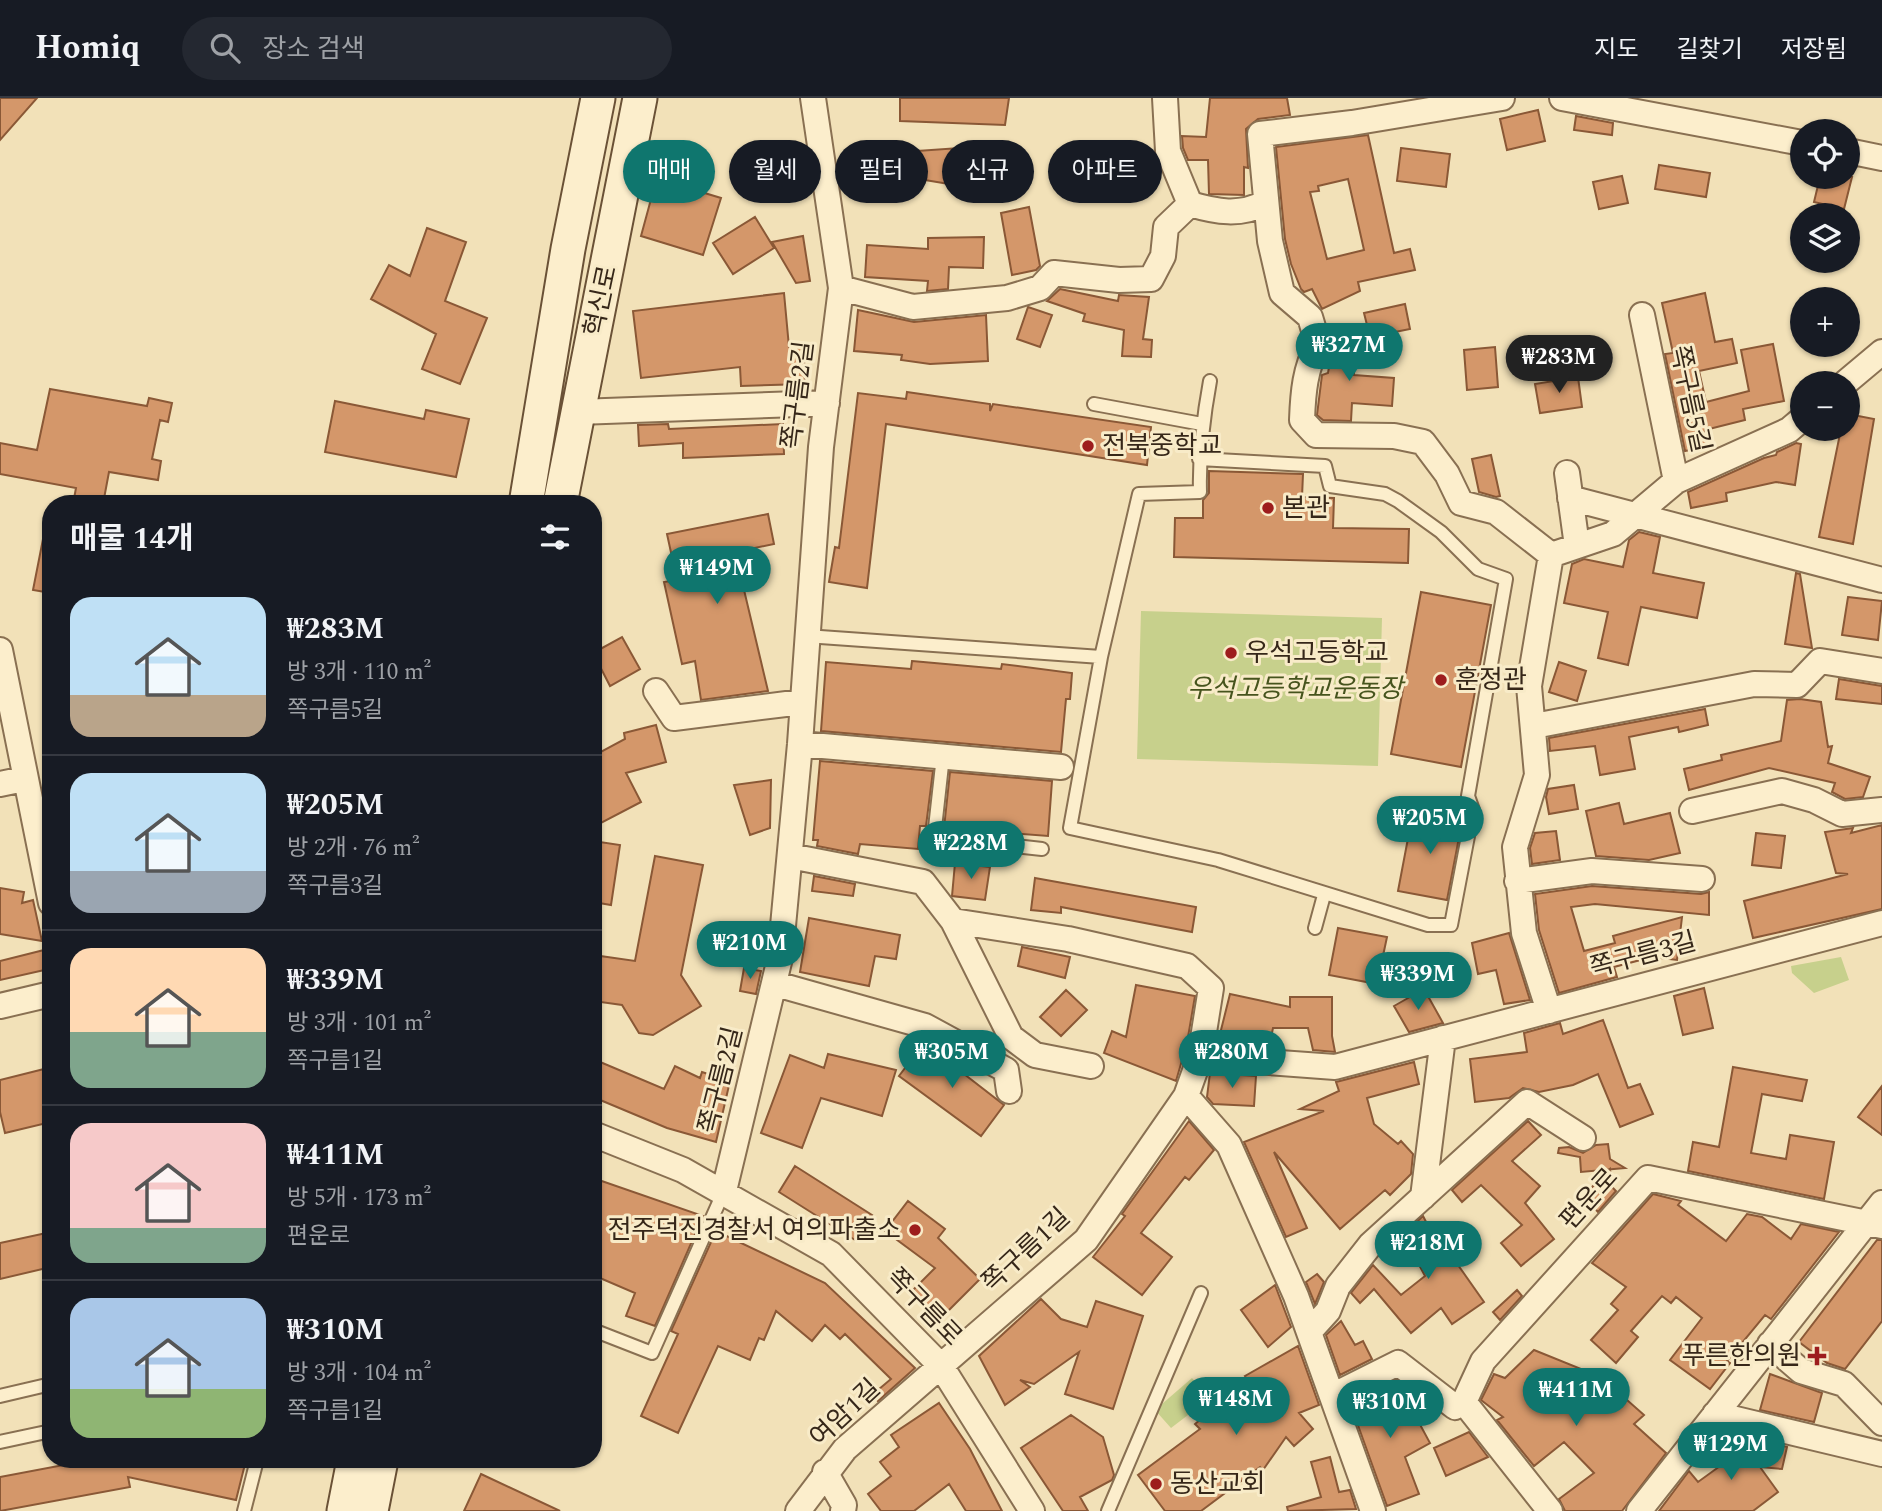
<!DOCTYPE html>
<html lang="ko">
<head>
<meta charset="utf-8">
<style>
	:root { --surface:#171b24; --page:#242831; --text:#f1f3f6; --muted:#9ea1a6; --line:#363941; --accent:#0f766e }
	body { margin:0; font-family:Spectral,"Noto Sans KR",serif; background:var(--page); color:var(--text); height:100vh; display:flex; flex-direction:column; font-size:26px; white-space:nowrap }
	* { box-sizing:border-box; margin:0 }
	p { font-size:23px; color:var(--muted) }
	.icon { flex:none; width:38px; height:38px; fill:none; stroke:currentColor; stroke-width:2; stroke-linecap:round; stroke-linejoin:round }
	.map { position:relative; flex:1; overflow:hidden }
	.details { position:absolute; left:42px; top:397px; width:560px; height:973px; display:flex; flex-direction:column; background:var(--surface); border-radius:28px; box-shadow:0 2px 5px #0004 }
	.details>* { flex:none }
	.hud { position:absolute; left:623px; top:42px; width:665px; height:63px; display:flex; gap:14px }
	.fabs { position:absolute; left:1790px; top:21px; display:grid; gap:14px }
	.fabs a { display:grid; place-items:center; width:70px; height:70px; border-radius:50%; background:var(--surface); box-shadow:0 2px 5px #0004; font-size:35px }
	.price { position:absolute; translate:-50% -60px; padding:0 16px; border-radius:24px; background:var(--accent); color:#fff; font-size:23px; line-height:46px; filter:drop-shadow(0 2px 4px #0008) }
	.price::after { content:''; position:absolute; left:50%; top:42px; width:21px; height:16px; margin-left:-10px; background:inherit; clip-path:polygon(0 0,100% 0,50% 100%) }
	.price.active { background:#222; color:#fff }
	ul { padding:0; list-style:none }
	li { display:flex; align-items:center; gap:21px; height:175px; padding:0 28px }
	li+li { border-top:2px solid var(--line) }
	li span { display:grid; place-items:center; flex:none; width:196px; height:140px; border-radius:21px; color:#555 }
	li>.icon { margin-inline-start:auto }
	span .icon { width:84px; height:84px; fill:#fffc; stroke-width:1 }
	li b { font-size:30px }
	h2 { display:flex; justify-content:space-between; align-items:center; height:84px; padding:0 28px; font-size:30px }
	.tag { padding:0 24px; border-radius:32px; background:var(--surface); box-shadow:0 2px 5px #0004; font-size:24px; line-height:63px }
	.tag.active { background:var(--accent); color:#fff }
	header { display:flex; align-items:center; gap:42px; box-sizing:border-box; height:98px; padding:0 35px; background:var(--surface); border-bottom:2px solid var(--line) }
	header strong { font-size:33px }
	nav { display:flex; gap:38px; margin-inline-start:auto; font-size:24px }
	.search { width:490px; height:63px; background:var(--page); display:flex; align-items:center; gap:18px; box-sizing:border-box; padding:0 24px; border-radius:38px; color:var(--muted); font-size:26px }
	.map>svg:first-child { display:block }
	.green { fill:#c7d08c }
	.building { fill:#d4976a; stroke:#8a5836; stroke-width:2; fill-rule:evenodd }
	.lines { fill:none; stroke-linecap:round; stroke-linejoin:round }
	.lane-casing { stroke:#897052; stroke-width:16 }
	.street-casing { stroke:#897052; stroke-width:28 }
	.secondary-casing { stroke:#6a5136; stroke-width:37 }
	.lane { stroke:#fceecc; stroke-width:12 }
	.street { stroke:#fceecc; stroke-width:24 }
	.secondary { stroke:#fceecc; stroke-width:33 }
	.poi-dot { fill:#9d1d1d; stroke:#f8ebc8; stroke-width:2.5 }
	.labels { text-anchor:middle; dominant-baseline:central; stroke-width:6; stroke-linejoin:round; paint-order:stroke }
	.street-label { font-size:26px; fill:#362719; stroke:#f8ebc8 }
	.poi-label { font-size:26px; fill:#362719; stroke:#f8ebc8; text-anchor:start }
	.park-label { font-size:26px; font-style:italic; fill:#46541d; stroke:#f8ebc8 }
</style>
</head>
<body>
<header>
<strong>Homiq</strong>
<div class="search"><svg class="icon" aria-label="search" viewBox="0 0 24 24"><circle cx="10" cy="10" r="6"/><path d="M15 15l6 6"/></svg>장소 검색</div>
<nav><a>지도</a><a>길찾기</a><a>저장됨</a></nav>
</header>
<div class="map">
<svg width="1882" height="1413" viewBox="0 0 1882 1413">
	<rect width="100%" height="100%" fill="#f2e1b8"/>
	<path class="green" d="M1141 513 1382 520 1378 668 1137 661Z
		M1841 859 1849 882 1814 895 1792 875 1791 868Z
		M1192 1280 1209 1301 1171 1330 1155 1312Z"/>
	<path class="building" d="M0 0H37L0 42Z
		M900 0H1009L1005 27 900 23Z
		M1210 0H1287L1290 17 1258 21 1246 31 1248 70 1244 69V97L1209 96 1208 62H1188L1183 50 1182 38 1206 39Z
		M1538 12 1545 43 1507 52 1500 21Z
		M1576 18 1613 25 1612 37 1574 32Z
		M1368 37 1394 155 1410 151 1415 172 1358 184 1360 193 1322 211 1312 191 1304 194 1301 191 1291 166 1285 141 1276 49ZM1348 81 1364 152 1327 161 1310 94 1319 93 1318 88Z
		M1002 47 997 76 986 77 985 92 925 82 848 88 846 58Z
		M1401 50 1450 56 1446 89 1397 83Z
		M663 57 695 65 688 90 721 100 703 157 641 138Z
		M1659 67 1710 75 1706 99 1655 91Z
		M1622 78 1628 105 1599 111 1593 84Z
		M1820 79H1852L1844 111 1814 104Z
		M1029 109 1040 168 1036 172 1012 177 1001 115Z
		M755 119 774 150 733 176 713 145Z
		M427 130 466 144 445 203 487 220 460 286 422 271 436 236 371 201 389 167 410 178Z
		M803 138 810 183 796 185 772 144Z
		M984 139 983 170 949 169 948 191 927 193 928 183 865 179 867 147 928 151V140Z
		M1060 191 1118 203 1119 197 1149 199 1143 241 1152 242 1151 259 1122 258 1124 232 1083 223 1085 216 1047 203Z
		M784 195 789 249 804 248 805 286 741 288 740 269 641 280 633 213Z
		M1705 195 1715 244 1732 241 1737 265 1699 273 1706 304 1749 293 1741 252 1773 246 1784 303 1743 311 1745 322 1705 332 1708 348 1685 353 1665 256 1673 255 1662 205Z
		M1405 206 1410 231 1370 239 1364 215Z
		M1028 209 1052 217 1040 249 1017 241Z
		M858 212 914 224 986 217 988 263 930 266 901 262 902 257 854 253Z
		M1330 233H1355L1354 277 1394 280 1392 308 1352 305 1351 323 1323 322 1317 317 1322 277 1328 275 1332 251Z
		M1495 249 1498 289 1467 292 1464 252Z
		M1578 279 1582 309 1540 315 1535 286Z
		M50 291 147 308 149 300 172 305 168 324 160 322 152 361 161 363 158 382 109 374 103 406H73L76 390 0 376V345L37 352Z
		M907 294 990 306V313L993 306 1151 329 1147 367 886 326 867 490 829 484 835 449 839 450 858 295 906 301Z
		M335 303 424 321 426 312 469 321 456 379 325 354Z
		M1848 316 1874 321 1853 446 1819 439 1841 331H1848Z
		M668 326 669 331 783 326 784 356 683 360V345L639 348 638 327Z
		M1796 345 1801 346 1795 387 1776 384 1726 395 1727 403 1691 410 1688 394 1764 360 1776 357 1777 354Z
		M1491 357 1500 398 1496 399 1479 394 1472 361Z
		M1209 373 1303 376 1302 399 1334 400 1333 430 1409 431 1408 465 1174 459 1175 420H1203V402L1209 395Z
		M768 416 774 446 735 454 768 593 701 602 695 563 682 566 664 484 677 482 667 436Z
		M1639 434 1660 439 1653 475 1704 485 1697 520 1641 509 1628 567 1598 560 1608 514 1564 505 1572 466 1584 461 1623 469 1629 442Z
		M43 441 51 442V495L33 492Z
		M1796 475 1800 476 1812 550 1785 546Z
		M1421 494 1491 507 1461 669 1391 656Z
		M1848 499 1882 503 1878 542 1842 537Z
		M622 539 640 571 610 588 593 555Z
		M912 563 1001 571 1002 566 1072 575 1070 601H1066L1061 654 821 633 826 564 911 571Z
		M1559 564 1586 573 1577 603 1549 594Z
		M1839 581 1882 588V606L1836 601Z
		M1800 601 1821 604 1828 649 1832 648 1828 665 1870 679 1863 699 1845 701 1832 694 1835 685 1769 670 1689 692 1684 671 1722 662 1721 657 1781 643 1787 602Z
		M1705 611 1708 627 1679 634 1678 629 1629 639 1635 671 1600 677 1595 648 1550 653 1549 640Z
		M656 627 666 664 626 675 641 704 599 726 593 716V658L625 641 624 635Z
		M820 663 933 673 926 728H920L918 751 860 746 858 756 817 748 818 742H813Z
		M950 674 1052 683 1048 738 944 730Z
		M771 682 770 730 750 737 734 687Z
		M1574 687 1578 711 1549 716 1546 699 1548 691Z
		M1619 705 1624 726 1670 715 1680 755 1649 762 1596 758 1586 713Z
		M1413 714 1462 724 1447 802 1398 793Z
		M1882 727V811L1753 840 1744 803 1848 776 1836 775 1825 734 1853 730 1851 735Z
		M1556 733 1560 762 1532 766 1530 750 1535 735Z
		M1756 735 1785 738 1781 770 1752 767Z
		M593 743 620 747 611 807 593 804Z
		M655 758 703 767 681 877 701 908 653 937 639 935 622 907 593 903V857L635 863Z
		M955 765 990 769 985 802 952 798Z
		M814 778 855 786 853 798 812 793Z
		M1035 780 1196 809 1192 834 1061 809V815L1031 812Z
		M1592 788 1701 796 1709 794V817L1595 806 1571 809 1584 853 1615 845 1613 838 1682 819 1677 862 1652 859 1614 869 1617 879 1559 895 1539 832 1535 796Z
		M0 790 24 794 22 805 33 802 42 843 0 836Z
		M809 820 900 837 896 861 875 858 869 888 800 874Z
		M1338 830 1387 839 1377 886 1329 877Z
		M1509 835 1530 902 1504 906 1496 872 1478 876 1472 845Z
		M1022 849 1070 859 1065 880 1018 868Z
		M44 852 49 871 0 882V863Z
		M744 870 761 873 756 896 740 893Z
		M1136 887 1195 898 1187 945 1176 983 1104 955 1112 933 1126 939Z
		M1704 890 1713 930 1683 937 1674 898Z
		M1424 891 1443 925 1409 934 1394 908Z
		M1066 892 1087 912 1061 938 1040 919Z
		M1230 896 1290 909V899H1332V938L1335 954 1313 952 1308 930H1273L1269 949 1218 944Z
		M1603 922 1628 990 1640 986 1653 1016 1620 1029 1598 976 1573 987 1539 994 1523 990 1509 1000 1475 1004 1470 961 1527 954 1524 935 1560 925 1563 936Z
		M924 945 1004 1007 981 1038 899 978Z
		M828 956 896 972 882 1018 821 1000 802 1050 761 1035 790 957 824 970Z
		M593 961 664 991 675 968 700 980 702 974 730 983 716 1044 667 1030 593 999Z
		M1414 964 1419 986 1367 1000 1374 1026 1398 1046 1401 1043 1413 1056 1411 1076 1390 1097 1385 1092 1340 1131 1274 1054 1307 1130 1286 1139 1244 1044 1324 1013 1300 1011 1339 993 1336 984Z
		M1733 969 1807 982 1802 1003 1762 996 1751 1055 1786 1061 1790 1037 1834 1044 1824 1101 1688 1073 1693 1044 1719 1049Z
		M44 971 51 1001V1024L5 1035 0 1014V982Z
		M1210 975 1256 978 1254 1008 1213 1006 1207 999Z
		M1882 988V1037L1858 1019Z
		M1189 1023 1214 1052 1189 1082 1185 1079 1141 1135 1172 1159 1142 1197 1093 1159 1125 1118 1122 1116Z
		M1528 1023 1541 1037 1512 1063 1540 1088 1525 1105 1554 1141 1521 1168 1501 1145 1522 1127 1481 1087 1462 1104 1452 1092Z
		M1608 1046 1610 1061 1625 1070 1581 1074 1580 1059 1558 1055 1559 1050 1569 1049 1583 1055 1596 1047Z
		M795 1068 872 1117 855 1142 779 1094Z
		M1610 1071 1612 1089 1616 1093 1598 1114 1583 1098Z
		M593 1080 703 1118 655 1228 626 1218 635 1195 593 1177Z
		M1653 1096 1681 1103 1678 1107 1726 1143 1747 1116 1762 1119 1791 1141 1801 1126 1839 1134 1771 1221 1765 1217 1727 1263 1730 1265 1710 1291 1670 1262 1702 1220 1676 1199 1671 1205 1662 1198 1631 1233 1638 1239 1616 1265 1591 1242 1618 1212 1611 1206 1626 1189 1592 1165Z
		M908 1103 945 1131 938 1140 980 1181 939 1222 911 1194 935 1170 885 1133Z
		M1423 1118 1441 1153 1465 1135 1478 1153 1458 1167 1484 1204 1452 1226 1441 1210 1411 1235 1374 1191 1360 1205 1351 1195 1373 1167 1401 1197 1425 1178 1403 1137Z
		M716 1133 825 1185 915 1270 878 1303 872 1297 891 1281 845 1236 840 1241 825 1227 812 1243 776 1213 764 1242 759 1240 750 1262 718 1248 678 1335 641 1318 678 1236 671 1233Z
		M51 1134V1169L0 1181V1145Z
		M1877 1142H1882V1223L1845 1271 1827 1265 1799 1244Z
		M1317 1176 1324 1184 1315 1206 1306 1184Z
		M1275 1187 1291 1229 1268 1249 1241 1212Z
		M1517 1192 1522 1198 1500 1222 1493 1214Z
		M1041 1201 1061 1221 1087 1229 1096 1203 1143 1218 1113 1311 1065 1296 1079 1254 1034 1286 1020 1282 1030 1289 1005 1307 979 1258Z
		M1341 1223 1355 1247 1363 1243 1372 1261 1340 1277 1326 1237Z
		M1298 1248 1319 1307 1299 1315 1313 1331 1294 1348 1286 1339 1263 1372 1260 1369 1201 1413H1165L1138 1377 1200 1331 1195 1326 1248 1282 1245 1278Z
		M1534 1252 1601 1279 1644 1317 1634 1326 1666 1355 1622 1413H1565L1559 1401 1594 1375 1564 1344 1534 1368 1497 1322 1503 1319 1481 1302 1494 1276 1505 1280Z
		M1770 1276 1822 1295 1814 1324 1760 1312Z
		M1396 1282 1415 1324 1417 1321 1430 1345 1405 1359 1419 1396 1387 1408 1350 1305Z
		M939 1305 970 1351 1002 1413H966L949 1386 914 1413H881L868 1396 891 1378 880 1364 899 1349 891 1337Z
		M1071 1317 1103 1339 1114 1377 1112 1382 1080 1399 1088 1413H1063L1021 1350Z
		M1469 1334 1488 1359 1446 1378 1434 1350Z
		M1742 1338 1787 1349 1782 1371 1760 1369 1778 1394 1753 1413H1659L1689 1373 1698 1384 1749 1347Z
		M1330 1359 1339 1394 1350 1392 1356 1411 1288 1413 1287 1409 1321 1399 1311 1364Z
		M90 1362H223L245 1366 236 1402 128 1379 130 1389 0 1413V1379Z
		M481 1376 560 1413H464Z"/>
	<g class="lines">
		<g class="lane-casing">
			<path id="lane" d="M1094 306 1202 326
				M1199 361 1325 368 1330 388 1385 396 1398 403 1441 434 1478 471 1506 481 1468 698 1473 712 1451 827H1428L1218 762 1070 730 1101 559 1139 396 1200 394C1199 356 1203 321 1210 283
				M806 538 1101 559
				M943 658 934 739 1042 751
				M1315 830 1324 797
				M721 846 780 860
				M593 1232 652 1255 724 1093
				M0 1298 51 1286
				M0 1344 51 1333
				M244 1413 257 1362
				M1108 1413 1201 1195"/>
		</g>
		<g class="street-casing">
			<path id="street" d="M1165 0 1168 53 1190 106
				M1502 0 1352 25 1260 36 1270 143 1282 195 1310 219 1318 246C1305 271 1303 294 1302 322L1316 337 1394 338 1423 344 1447 376 1461 405 1496 414 1551 457
				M1562 0 1802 45
				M1848 53 1882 60
				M841 190 913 209 1007 200 1040 190 1054 175 1119 182 1151 181 1163 158 1166 129 1190 106C1217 114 1240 118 1265 105
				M1642 217 1676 383 1789 332 1802 321
				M1845 285 1882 254
				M578 314 827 305
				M1567 375 1577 448
				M1570 400 1882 482
				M0 552 51 805
				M656 593 674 620 802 604
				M1534 628 1754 586 1797 587 1820 563 1882 573
				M800 646 1061 669
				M0 686 24 681
				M1692 713 1782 693 1814 702 1842 716 1882 712
				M790 758 923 784 953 823 1011 939 1035 957 1091 968
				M1517 783 1592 773 1702 781
				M953 823 1068 841 1187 868 1211 890 1200 959
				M776 886 925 928 1006 972 1009 993
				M0 908 51 896
				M1549 913 1524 835 1515 749 1537 677 1529 588 1551 457 1613 436 1676 383
				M1186 998 1229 1047 1296 1198 1373 1413
				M593 1036 683 1072 831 1156 941 1268 1032 1413
				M724 1093 780 860 800 646 821 349 841 190 813 0
				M1423 1099 1443 940
				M1309 1234 1328 1213 1338 1188 1371 1146 1527 1004 1583 1040
				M1770 1246 1801 1273 1844 1286 1882 1325
				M1332 1298 1398 1265 1455 1309 1464 1304
				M1715 1316 1882 1356
				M825 1374 844 1407 843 1413
				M798 1413 845 1351 1086 1142 1186 998 1200 959 1335 969 1882 825
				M1550 1413 1464 1304 1483 1263 1648 1080 1882 1128
				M1639 1413 1882 1105"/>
		</g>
		<g class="secondary-casing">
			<path id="secondary" d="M526 406 568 151 598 0
				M560 406 640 0
				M344 1413 354 1362
				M371 1413 381 1362"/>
		</g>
		<use href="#lane" class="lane"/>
		<use href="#street" class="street"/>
		<use href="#secondary" class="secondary"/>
	</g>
	<g class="poi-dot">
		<circle cx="1088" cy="348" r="7"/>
		<circle cx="1268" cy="410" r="7"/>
		<circle cx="1231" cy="555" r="7"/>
		<circle cx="1441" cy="582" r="7"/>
		<circle cx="915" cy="1132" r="7"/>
		<path d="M1813.5 1247.5h7v7h7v7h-7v7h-7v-7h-7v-7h7z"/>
		<circle cx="1156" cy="1386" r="7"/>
	</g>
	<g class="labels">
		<g class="street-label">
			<text transform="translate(601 203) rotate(-78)">혁신로</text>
			<text transform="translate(798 297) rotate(-83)">쪽구름2길</text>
			<text transform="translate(1690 301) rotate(78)">쪽구름5길</text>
			<text transform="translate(1643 857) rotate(-15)">쪽구름3길</text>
			<text transform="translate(721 982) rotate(-76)">쪽구름2길</text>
			<text transform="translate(1589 1101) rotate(-48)">편운로</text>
			<text transform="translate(1026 1152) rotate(-43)">쪽구름1길</text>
			<text transform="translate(924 1209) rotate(46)">쪽구름로</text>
			<text transform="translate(845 1315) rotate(-43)">여암1길</text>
		</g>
		<g class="poi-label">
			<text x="1102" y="348">전북중학교</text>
			<text x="1282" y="410">본관</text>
			<text x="1245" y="555">우석고등학교</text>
			<text x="1455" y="582">훈정관</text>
			<text x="901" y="1132" text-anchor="end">전주덕진경찰서 여의파출소</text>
			<text x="1801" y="1258" text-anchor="end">푸른한의원</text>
			<text x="1170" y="1386">동산교회</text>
		</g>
		<g class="park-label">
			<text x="1295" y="591">우석고등학교운동장</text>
		</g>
	</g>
</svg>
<div class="fabs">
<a><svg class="icon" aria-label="locate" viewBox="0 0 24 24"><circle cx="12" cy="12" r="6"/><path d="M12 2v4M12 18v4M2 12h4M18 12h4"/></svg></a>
<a><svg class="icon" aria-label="layers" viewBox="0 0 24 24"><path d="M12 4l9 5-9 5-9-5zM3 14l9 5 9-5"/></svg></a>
<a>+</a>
<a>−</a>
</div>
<b class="price" style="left:1349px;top:285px">₩327M</b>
<b class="price active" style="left:1559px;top:297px">₩283M</b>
<b class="price" style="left:717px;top:508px">₩149M</b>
<b class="price" style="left:1430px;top:758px">₩205M</b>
<b class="price" style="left:971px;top:783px">₩228M</b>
<b class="price" style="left:750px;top:883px">₩210M</b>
<b class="price" style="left:1418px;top:914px">₩339M</b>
<b class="price" style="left:952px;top:992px">₩305M</b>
<b class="price" style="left:1232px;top:992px">₩280M</b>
<b class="price" style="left:1428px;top:1183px">₩218M</b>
<b class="price" style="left:1576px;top:1330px">₩411M</b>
<b class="price" style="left:1236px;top:1339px">₩148M</b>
<b class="price" style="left:1390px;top:1342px">₩310M</b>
<b class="price" style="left:1731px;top:1384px">₩129M</b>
<div class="hud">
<a class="tag active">매매</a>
<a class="tag">월세</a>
<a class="tag">필터</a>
<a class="tag">신규</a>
<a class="tag">아파트</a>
</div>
<section class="details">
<h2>매물 14개<svg class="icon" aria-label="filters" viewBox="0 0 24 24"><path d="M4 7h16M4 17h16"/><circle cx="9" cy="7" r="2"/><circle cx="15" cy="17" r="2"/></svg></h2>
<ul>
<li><span style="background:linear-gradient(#bfe0f5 70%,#b9a48a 0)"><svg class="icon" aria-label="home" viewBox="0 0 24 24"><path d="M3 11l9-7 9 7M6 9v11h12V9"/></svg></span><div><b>₩283M</b><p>방 3개 · 110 m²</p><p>쪽구름5길</p></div></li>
<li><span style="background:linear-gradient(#bfe0f5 70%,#9aa5b1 0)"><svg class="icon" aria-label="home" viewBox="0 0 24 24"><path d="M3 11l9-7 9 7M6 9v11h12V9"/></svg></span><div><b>₩205M</b><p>방 2개 · 76 m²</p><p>쪽구름3길</p></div></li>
<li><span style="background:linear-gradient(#ffd9b3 60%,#7fa58c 0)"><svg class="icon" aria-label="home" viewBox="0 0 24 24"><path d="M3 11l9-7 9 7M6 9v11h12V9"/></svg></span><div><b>₩339M</b><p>방 3개 · 101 m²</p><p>쪽구름1길</p></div></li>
<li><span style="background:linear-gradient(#f6c9c9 75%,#7fa58c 0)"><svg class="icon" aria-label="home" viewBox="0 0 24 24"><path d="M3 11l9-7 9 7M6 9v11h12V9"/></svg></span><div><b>₩411M</b><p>방 5개 · 173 m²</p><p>편운로</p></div></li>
<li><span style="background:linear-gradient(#a9c7e8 65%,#8fb573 0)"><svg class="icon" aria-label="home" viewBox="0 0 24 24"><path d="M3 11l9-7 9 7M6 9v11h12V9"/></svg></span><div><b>₩310M</b><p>방 3개 · 104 m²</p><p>쪽구름1길</p></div></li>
</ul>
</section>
</div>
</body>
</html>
